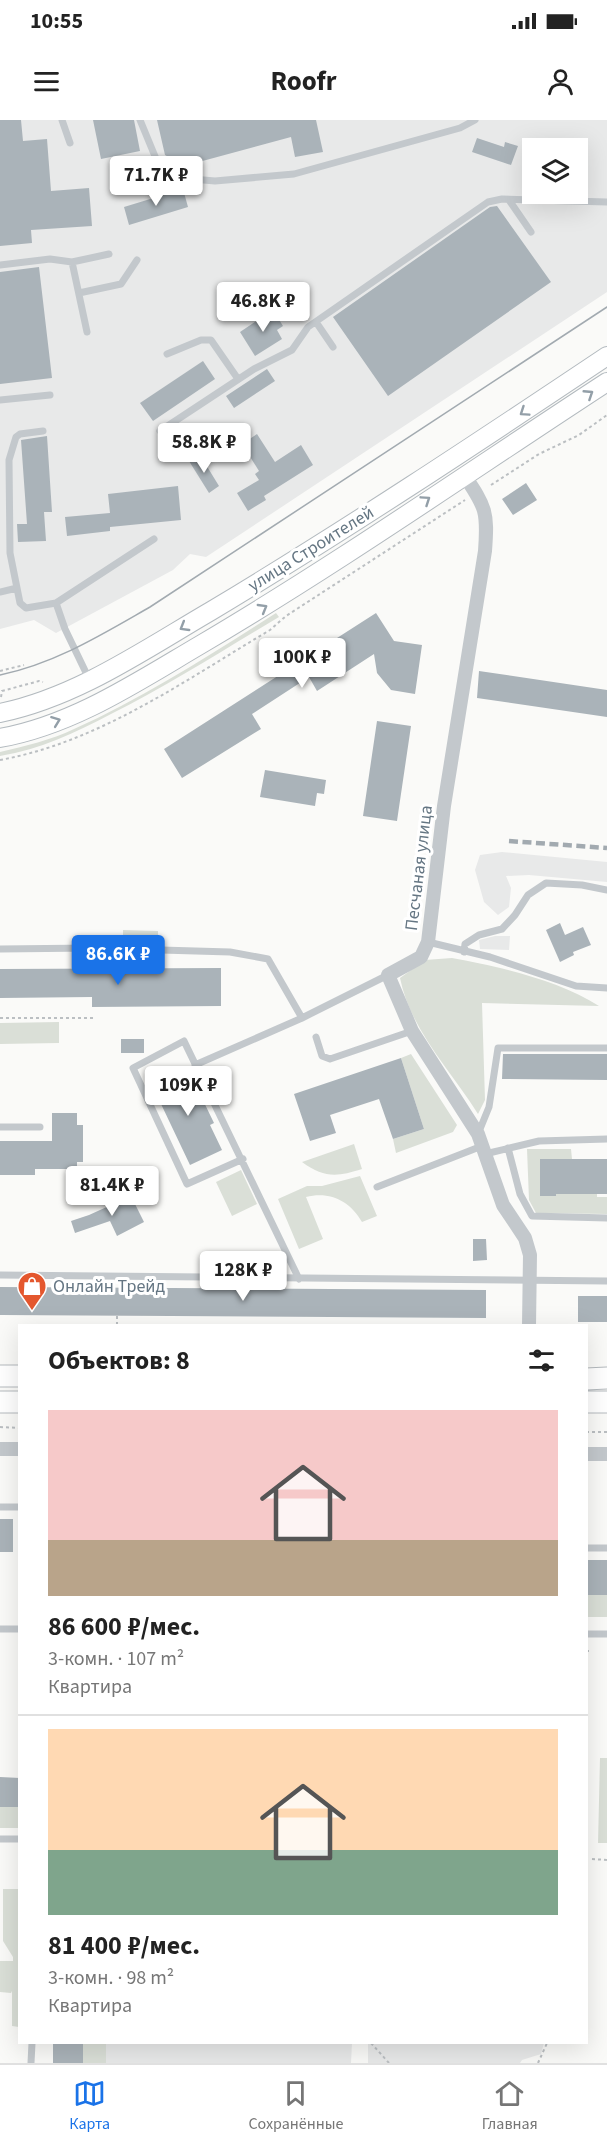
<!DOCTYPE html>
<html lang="ru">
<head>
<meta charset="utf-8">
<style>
	:root { --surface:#fff; --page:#f2f2f2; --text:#222; --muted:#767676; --line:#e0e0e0; --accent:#1a73e8 }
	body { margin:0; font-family:"Source Sans 3",sans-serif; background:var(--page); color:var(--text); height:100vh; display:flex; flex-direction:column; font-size:22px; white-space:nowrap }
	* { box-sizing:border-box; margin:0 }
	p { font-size:20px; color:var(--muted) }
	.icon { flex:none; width:33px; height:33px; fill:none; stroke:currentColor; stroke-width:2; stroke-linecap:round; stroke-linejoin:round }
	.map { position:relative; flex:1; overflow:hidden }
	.sheet { position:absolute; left:18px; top:1204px; width:570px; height:720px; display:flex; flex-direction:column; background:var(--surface); border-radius:0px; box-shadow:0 6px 24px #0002 }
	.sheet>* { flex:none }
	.fabs { position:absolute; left:522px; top:18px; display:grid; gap:12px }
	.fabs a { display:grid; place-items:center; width:66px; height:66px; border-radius:0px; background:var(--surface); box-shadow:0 6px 24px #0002; font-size:30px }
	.price { position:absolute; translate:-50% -51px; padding:0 14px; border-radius:6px; background:#fff; color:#222; font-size:20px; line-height:39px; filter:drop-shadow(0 2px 3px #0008) }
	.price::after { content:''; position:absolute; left:50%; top:36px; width:18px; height:14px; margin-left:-9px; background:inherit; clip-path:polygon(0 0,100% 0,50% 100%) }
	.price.selected { background:var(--accent); color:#fff }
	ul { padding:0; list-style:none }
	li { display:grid; align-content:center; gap:12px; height:318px; padding:0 30px }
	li+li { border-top:2px solid var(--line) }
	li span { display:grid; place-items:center; height:186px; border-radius:0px; color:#555 }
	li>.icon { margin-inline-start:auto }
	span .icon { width:108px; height:108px; fill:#fffc; stroke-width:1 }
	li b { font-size:26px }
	h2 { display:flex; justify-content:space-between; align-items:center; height:72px; padding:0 30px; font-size:26px }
	.status { display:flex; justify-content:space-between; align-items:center; height:42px; padding:0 30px; background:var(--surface); direction:ltr }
	.status svg { height:16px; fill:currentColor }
	header { display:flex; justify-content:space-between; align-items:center; height:78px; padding:0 30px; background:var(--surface); font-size:27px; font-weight:700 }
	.menu { display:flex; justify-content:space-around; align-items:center; height:84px; border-top:2px solid var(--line); background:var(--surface); font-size:16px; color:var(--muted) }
	.menu a { display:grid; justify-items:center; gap:3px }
	.menu .selected { color:var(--accent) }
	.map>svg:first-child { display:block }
	.built { fill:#e8e9e9; fill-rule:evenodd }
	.green { fill:#dadfd7 }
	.building { fill:#aab3b9 }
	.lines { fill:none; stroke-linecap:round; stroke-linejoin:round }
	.secondary-casing { stroke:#b3babf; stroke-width:20 }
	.primary-casing { stroke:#b5babe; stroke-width:23 }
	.path { stroke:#bbbfc2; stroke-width:2; stroke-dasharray:3 3; stroke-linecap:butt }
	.service { stroke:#c3c8cc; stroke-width:7 }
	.minor { stroke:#c3c8cc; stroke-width:14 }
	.secondary { stroke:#fff; stroke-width:18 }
	.primary { stroke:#fff; stroke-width:21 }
	.tram { stroke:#a2aab0; stroke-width:1.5 }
	.rail { stroke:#a2aab0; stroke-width:4.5; stroke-dasharray:9 4.5; stroke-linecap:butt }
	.oneway { stroke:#939fa8 }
	.labels { text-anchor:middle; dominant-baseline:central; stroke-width:6; stroke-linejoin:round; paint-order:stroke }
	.street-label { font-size:18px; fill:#657683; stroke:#fff }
	.poi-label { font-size:18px; fill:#657683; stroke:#fff; text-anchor:start }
</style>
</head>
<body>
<div class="status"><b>10:55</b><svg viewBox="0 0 49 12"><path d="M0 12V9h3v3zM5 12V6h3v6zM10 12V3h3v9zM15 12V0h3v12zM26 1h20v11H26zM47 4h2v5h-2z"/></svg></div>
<header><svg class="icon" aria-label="menu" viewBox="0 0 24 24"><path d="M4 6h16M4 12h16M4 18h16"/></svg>Roofr<svg class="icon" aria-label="person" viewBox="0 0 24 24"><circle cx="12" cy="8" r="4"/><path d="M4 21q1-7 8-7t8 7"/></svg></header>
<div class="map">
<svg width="607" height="1943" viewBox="0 0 607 1943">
	<rect width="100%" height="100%" fill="#fafaf8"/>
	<path class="built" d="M0 0H607V172L206 437 190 434 173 450 56 513 34 500 0 509ZM532 28H578V74H532Z
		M502 732 607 742V762L529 755 506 756 511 768 509 787 498 795 484 782 475 750 480 735Z
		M495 816H510L509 830 480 829 479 820Z
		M106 1923H352L351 1943H106Z
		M368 1923H544L541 1934 522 1940 520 1943H368Z"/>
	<path class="green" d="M276 493 279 497C223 530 169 565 111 594 75 613 41 629 0 636V632C25 626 51 620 74 609 145 577 211 534 276 493Z
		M123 810 158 811V822L123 821Z
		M452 838C497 846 559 860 599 886L482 883 485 980 478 994C450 949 411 911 400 858L425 840Z
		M59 902V923L0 924V903Z
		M411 934 457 1005 453 1012 396 1033 393 1019 424 1009 401 938Z
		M354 1024 362 1049C337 1057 324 1058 302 1042Z
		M527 1029H571L572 1039H540V1076H556V1074H597V1077H607V1094L536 1093 529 1080Z
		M241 1050 257 1084 232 1096 216 1062Z
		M360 1056 377 1096 362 1102C350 1081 330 1071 306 1077L323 1119 299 1129 278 1079 307 1066H322Z
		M587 1475H607V1497H587Z
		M600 1638H607V1723H598Z
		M0 1687H19V1708H0Z
		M3 1769H19V1907L12 1906V1871L11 1873 0 1872V1841H13V1837L3 1821Z
		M83 1923H106V1943H83Z"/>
	<path class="building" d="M0 0H21L23 21 47 19 51 71 89 68 92 106 31 110 32 123 0 126Z
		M93 0H134L140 31 101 39Z
		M157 0H316L323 32 295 37 291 17 184 46 165 35Z
		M477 18 504 27 505 22 518 26 511 45 472 32Z
		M183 69 188 87 129 105 124 87Z
		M497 86 551 162 388 276 333 197 490 87Z
		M39 147 52 258 0 264V152Z
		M273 190 283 206 277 210 282 219 255 236 240 212Z
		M203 241 215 259 153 301 140 283Z
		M267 249 275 261 234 288 226 276Z
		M257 314 275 342 301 325 313 345 264 376 266 380 248 391 237 373 259 360 255 354 259 351 242 324Z
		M47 316 52 392H44L46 421 18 422 17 404H27L21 320Z
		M200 335 219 366 209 373 189 341Z
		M526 363 537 380 513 395 502 379Z
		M178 366 181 400 110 407V411L67 416 65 397 110 393 108 374Z
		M376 493 394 521 422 525 415 574 391 570 377 553 374 534 317 571 309 557 252 594 261 609 182 658 164 629Z
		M479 551 607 570V597L477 578Z
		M377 601 411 606 397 701 363 696Z
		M265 650 326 660 324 674 317 673 315 686 260 677Z
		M560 803 565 815 583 807 591 825 573 832 574 835 560 842 546 810Z
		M221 848V886L92 887V877L0 878V849Z
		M121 919H144V933H121Z
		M503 934H607V960L502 959Z
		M401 938 424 1009 393 1019 379 979 330 995 336 1013 310 1021 294 974Z
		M184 949 194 972 198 970 214 1003 210 1005 222 1030 190 1045 152 965Z
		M52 993H77V1005H83V1042H77V1049H35V1055H0V1021H52Z
		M540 1039H607V1074H556V1076H540Z
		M131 1076 144 1102 117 1116 110 1101 75 1113 71 1101 89 1095Z
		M473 1119H486L487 1140 473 1141Z
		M0 1167 486 1170V1198L0 1195Z
		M578 1176H607V1202H578Z
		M0 1399H13V1432H0Z
		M586 1440H607V1475H586Z
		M0 1657 20 1658V1687H0Z
		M53 1923H83V1943H53Z"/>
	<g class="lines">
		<g class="secondary-casing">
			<path id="secondary" d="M0 593C77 577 144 530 211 491 346 410 477 323 607 236
				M0 618C73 605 137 562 200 525 339 443 472 350 607 262"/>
		</g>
		<g class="primary-casing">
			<path id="primary" d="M0 1256H20
				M586 1259 607 1258
				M0 1282H20
				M586 1282H607"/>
		</g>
		<path class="path" d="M491 365 539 334 579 315 607 295
			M0 551 24 545
			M1 577 2 571 39 561 43 562
			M0 640C99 622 184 561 270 510L286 496 465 380
			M0 898H93
			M117 1196V1206
			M0 1307 20 1308
			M586 1312H607
			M586 1531H590
			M592 1739 607 1740
			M371 1923 389 1943
			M538 1943 547 1923"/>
		<path class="service" d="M62 0 70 23
			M140 0 159 46 181 58 215 61 294 54 460 8 475 0
			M509 80 531 112
			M72 142 109 134
			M0 145 50 139 72 142 87 212
			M79 173 121 164 137 140
			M316 202 333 227
			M167 234 201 220H211L238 259
			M0 280 50 275
			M160 311 254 249 292 230 308 207 488 82 502 79 607 82
			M17 468 20 483 26 488 56 483 154 419
			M0 472 17 468 10 433 9 340 16 317 20 314 43 311
			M56 483 65 509 90 561
			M428 822 490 837 576 866 607 868
			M0 829 92 828 230 832 268 839 302 898 388 855
			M464 832 465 824 479 815 502 809 515 795 528 775 546 763 582 765 607 770
			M316 917 322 936 330 939 412 911
			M195 945 302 898
			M0 1007H40
			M478 1014 489 987 498 928H607
			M508 1028 520 1074 532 1096 607 1098
			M485 1034 539 1021 607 1019
			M243 1039 187 1064 133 948 184 921 299 1159
			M377 1067 482 1026
			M0 1155 607 1161
			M0 1387H20
			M586 1428H607
			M0 1509H20
			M586 1514H607
			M0 1719H20
			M31 1943 32 1923"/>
		<path class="minor" d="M464 355C486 387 488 392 485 431L444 686 428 822 421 837 388 855 412 911 478 1014 503 1085 525 1118 530 1135 529 1206
			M0 1329H20
			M586 1334H607"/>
		<use href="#secondary" class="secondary"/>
		<use href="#primary" class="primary"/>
		<path class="tram" d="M0 555C56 543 101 515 150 487L607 187"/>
		<path class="rail" d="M509 721 607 728"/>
	</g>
	<defs><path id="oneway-chevron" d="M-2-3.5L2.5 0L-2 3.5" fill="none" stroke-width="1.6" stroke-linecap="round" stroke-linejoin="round" transform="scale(1.5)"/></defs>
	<g class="oneway">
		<use href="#oneway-chevron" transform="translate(589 274) rotate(-33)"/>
		<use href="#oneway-chevron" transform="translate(524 292) rotate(146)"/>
		<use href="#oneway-chevron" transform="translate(426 380) rotate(-34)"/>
		<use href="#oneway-chevron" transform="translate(263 488) rotate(-30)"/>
		<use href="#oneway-chevron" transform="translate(184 507) rotate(149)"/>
		<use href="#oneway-chevron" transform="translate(56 601) rotate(-21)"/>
	</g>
	<defs>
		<g id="shop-pin" transform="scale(1.5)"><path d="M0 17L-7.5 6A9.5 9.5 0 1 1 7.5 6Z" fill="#e4572e" stroke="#fff"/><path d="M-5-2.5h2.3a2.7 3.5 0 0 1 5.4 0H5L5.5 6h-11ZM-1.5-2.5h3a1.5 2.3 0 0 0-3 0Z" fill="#fff"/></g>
	</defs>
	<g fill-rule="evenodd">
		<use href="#shop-pin" x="32" y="1166"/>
	</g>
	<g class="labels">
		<g class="street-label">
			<text transform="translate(311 429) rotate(-32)">улица Строителей</text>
			<text transform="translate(419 748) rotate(-83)">Песчаная улица</text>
		</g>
		<g class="poi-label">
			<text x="53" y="1166">Онлайн Трейд</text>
		</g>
	</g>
</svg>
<div class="fabs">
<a><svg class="icon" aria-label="layers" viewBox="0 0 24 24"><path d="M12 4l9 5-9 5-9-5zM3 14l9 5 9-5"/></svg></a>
</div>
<b class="price" style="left:156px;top:87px">71.7K ₽</b>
<b class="price" style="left:263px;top:213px">46.8K ₽</b>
<b class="price" style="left:204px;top:354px">58.8K ₽</b>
<b class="price" style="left:302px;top:569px">100K ₽</b>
<b class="price selected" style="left:118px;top:866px">86.6K ₽</b>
<b class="price" style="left:188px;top:997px">109K ₽</b>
<b class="price" style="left:112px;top:1097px">81.4K ₽</b>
<b class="price" style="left:243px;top:1182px">128K ₽</b>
<section class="sheet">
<h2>Объектов: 8<svg class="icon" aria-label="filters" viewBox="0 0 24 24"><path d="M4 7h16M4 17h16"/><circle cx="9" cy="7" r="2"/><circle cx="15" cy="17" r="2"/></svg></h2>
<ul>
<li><span style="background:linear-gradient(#f6c9c9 70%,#b9a48a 0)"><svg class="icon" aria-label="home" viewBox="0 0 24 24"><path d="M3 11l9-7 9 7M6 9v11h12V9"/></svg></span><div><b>86 600 ₽/мес.</b><p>3-комн. · 107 m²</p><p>Квартира</p></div></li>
<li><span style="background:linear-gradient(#ffd9b3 65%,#7fa58c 0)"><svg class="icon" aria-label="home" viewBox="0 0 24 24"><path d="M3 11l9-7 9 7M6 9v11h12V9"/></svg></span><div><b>81 400 ₽/мес.</b><p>3-комн. · 98 m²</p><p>Квартира</p></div></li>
</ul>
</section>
</div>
<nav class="menu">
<a class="selected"><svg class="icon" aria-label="map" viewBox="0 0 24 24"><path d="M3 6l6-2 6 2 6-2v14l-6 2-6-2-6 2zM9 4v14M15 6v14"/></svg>Карта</a>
<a><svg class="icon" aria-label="saved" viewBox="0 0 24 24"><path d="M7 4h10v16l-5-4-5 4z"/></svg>Сохранённые</a>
<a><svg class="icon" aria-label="home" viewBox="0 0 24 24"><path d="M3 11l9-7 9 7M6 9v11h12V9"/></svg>Главная</a>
</nav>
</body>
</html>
